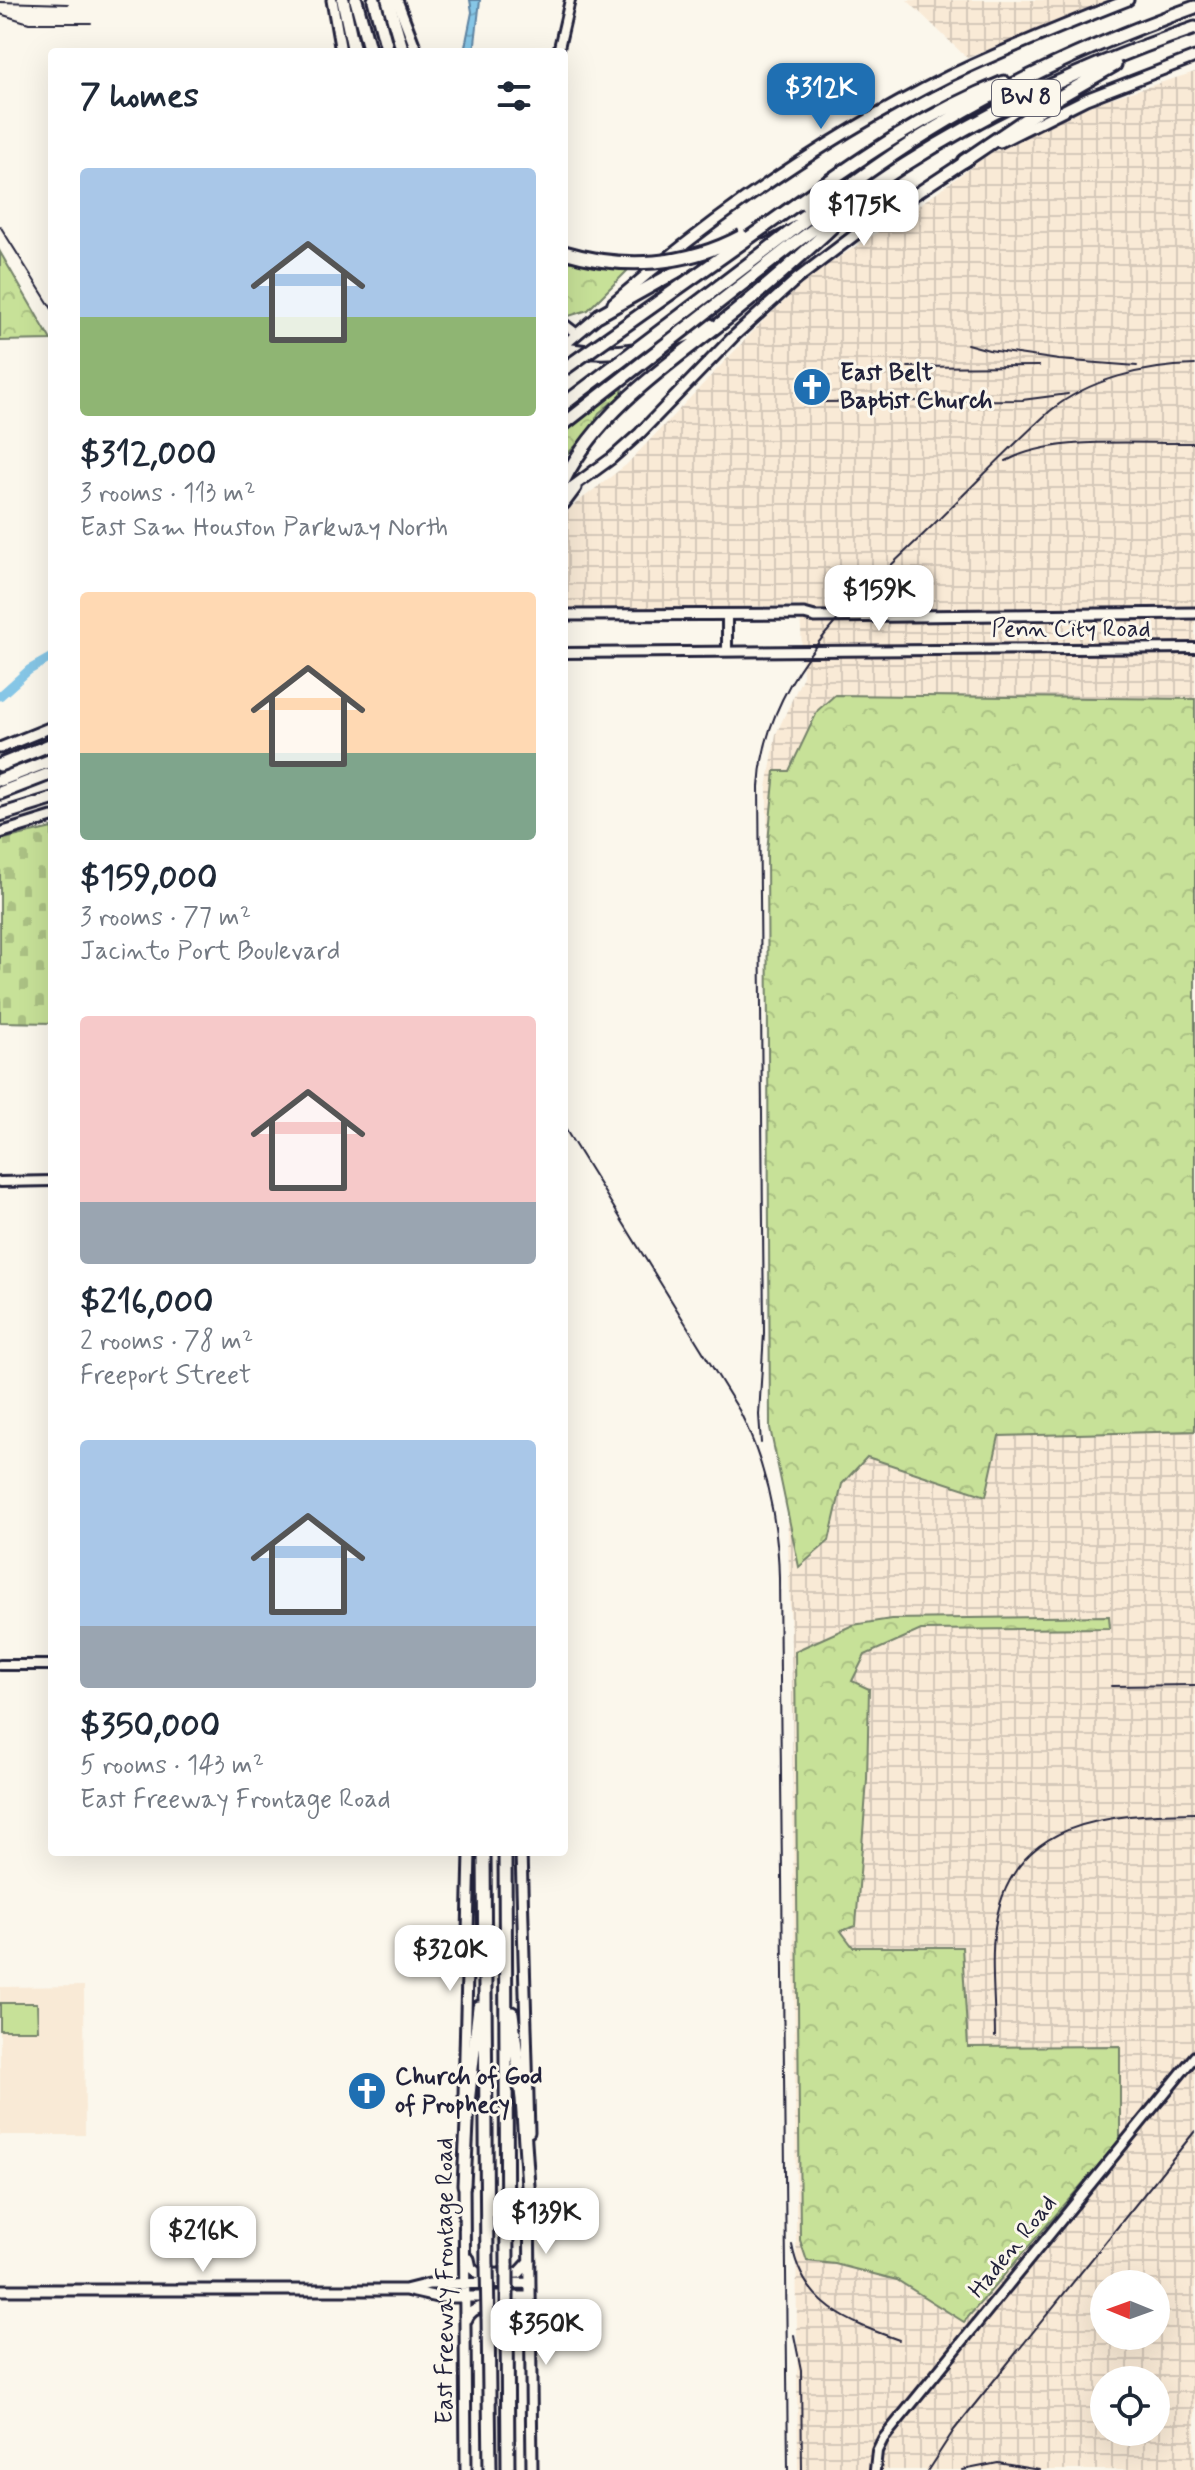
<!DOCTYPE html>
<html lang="en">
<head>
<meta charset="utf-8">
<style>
	:root { --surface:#fff; --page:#f2f2f3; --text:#1f2937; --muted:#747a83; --accent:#1f6fb2 }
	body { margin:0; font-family:Mynerve,sans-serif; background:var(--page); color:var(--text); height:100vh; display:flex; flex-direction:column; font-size:30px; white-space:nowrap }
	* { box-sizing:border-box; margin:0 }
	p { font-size:26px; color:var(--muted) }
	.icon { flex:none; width:44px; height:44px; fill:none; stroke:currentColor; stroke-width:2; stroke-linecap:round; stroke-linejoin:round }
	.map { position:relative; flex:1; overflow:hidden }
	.side { position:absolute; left:48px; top:48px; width:520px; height:1808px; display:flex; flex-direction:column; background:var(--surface); border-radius:8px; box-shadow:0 8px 32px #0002 }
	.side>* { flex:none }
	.needle { width:52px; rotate:271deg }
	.fabs { position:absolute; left:1090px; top:2270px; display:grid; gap:16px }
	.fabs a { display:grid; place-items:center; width:80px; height:80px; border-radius:50%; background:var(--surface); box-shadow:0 8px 32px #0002; font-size:40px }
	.price { position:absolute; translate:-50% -68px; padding:0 18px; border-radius:16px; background:#fff; color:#222; font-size:26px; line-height:52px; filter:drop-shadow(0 2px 4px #0008) }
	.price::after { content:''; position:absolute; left:50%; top:48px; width:24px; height:18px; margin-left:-12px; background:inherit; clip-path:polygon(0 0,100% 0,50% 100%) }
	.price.active { background:var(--accent); color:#fff }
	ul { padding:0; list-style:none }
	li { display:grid; align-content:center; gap:16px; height:424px; padding:0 32px }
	li span { display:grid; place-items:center; height:248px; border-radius:8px; color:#555 }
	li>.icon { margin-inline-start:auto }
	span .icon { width:144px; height:144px; fill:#fffc; stroke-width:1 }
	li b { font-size:34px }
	h2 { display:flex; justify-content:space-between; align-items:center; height:96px; padding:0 32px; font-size:34px }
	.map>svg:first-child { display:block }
	.built { fill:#f9ead6 }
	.industrial { fill:url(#industrial-grid); fill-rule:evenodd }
	.forest { fill:url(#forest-crowns); stroke:#74826a; stroke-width:2 }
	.cemetery { fill:url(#cemetery-stones); stroke:#74826a; stroke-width:2 }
	.green { fill:#c7e198; stroke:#74826a; stroke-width:2 }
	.water { fill:url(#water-waves); stroke:#5e84a2; stroke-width:2 }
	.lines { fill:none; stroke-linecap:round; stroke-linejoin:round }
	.river { stroke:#86c6e6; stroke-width:9 }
	.tertiary-casing { stroke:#22223b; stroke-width:14 }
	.secondary-casing { stroke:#22223b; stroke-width:15 }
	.motorway-casing { stroke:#22223b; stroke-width:17 }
	.tertiary { stroke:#fbf7ec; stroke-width:8 }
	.secondary { stroke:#fbf7ec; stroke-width:9 }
	.motorway { stroke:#fbf7ec; stroke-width:11 }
	.rail { stroke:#22223b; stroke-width:2 }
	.motorway-bridge-casing { stroke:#22223b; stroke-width:17; stroke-linecap:butt }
	.motorway-bridge { stroke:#fbf7ec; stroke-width:11 }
	.labels { text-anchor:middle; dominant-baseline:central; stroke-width:6; stroke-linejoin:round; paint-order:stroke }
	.shield { fill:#fbf7ec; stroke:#636270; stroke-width:2 }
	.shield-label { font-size:22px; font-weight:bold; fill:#22223b }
	.poi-label { font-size:24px; font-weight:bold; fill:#22223b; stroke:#fbf7ec; text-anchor:start }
	.street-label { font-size:24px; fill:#22223b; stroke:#fbf7ec }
</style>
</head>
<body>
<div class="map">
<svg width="1195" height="2470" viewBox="0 0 1195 2470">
	<defs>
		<pattern id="industrial-grid" width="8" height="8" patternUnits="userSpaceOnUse" patternTransform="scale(2)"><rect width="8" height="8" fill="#f9ead6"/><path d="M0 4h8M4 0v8" fill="none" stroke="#d5c8b9"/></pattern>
		<pattern id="forest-crowns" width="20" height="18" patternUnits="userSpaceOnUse" patternTransform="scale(2)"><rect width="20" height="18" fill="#c7e198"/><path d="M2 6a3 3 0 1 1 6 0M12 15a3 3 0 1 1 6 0" fill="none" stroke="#abc184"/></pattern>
		<pattern id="cemetery-stones" width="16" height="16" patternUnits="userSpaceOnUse" patternTransform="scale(2)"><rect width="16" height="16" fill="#c7e198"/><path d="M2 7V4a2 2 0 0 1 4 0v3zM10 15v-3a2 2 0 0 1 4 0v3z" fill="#abc184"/></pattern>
		<pattern id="water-waves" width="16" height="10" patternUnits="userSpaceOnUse" patternTransform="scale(2)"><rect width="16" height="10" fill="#86c6e6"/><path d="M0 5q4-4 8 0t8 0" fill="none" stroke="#73aac6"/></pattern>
	</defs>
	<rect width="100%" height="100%" fill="#fbf7ec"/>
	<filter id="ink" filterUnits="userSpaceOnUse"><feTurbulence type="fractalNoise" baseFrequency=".0125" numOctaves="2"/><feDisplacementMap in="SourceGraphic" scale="16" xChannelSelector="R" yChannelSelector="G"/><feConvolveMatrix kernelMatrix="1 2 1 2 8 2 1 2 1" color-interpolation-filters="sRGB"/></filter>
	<g filter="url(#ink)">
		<path class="built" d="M84 1986 85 2135H0V1987Z"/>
		<path class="industrial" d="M907 0H1113L967 58Z
			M1195 72V2470H798L792 1685 787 1499 770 1428 767 788 776 734 803 676 800 606 564 609V519L570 508 626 465 765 319 813 274 912 210 992 152 1098 102ZM1104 2284H1156V2336H1104ZM1104 2380H1156V2432H1104Z"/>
		<path class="forest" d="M0 252 51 340 0 341Z
			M564 256 592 266 628 270 588 310 569 316 564 313Z
			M625 382 621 395 599 413 588 434 564 457V430Z
			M835 695 1195 699V1431L999 1436 986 1496 867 1457 842 1484 829 1541 799 1567 770 1428 767 852 775 771H789L818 710Z
			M1109 1616 1110 1628 921 1630 865 1655 852 1681 869 1689 867 1780 856 1926 841 1931 853 1947H962L968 2047 1120 2046V2140L964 2322 897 2280 835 2264 807 2261 800 2240 795 1651 853 1625 891 1619Z"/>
		<path class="cemetery" d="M52 828V1023L0 1022V840Z"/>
		<path class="green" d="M0 2003H37L38 2030H0Z"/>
		<path class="water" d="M470 0H480L474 52H464L472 12Z"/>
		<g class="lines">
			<path class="river" d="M0 696 29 670 52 657"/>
			<g class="tertiary-casing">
				<path id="tertiary" d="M558 52 570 0
					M564 324 577 334
					M727 615V651
					M564 653 1195 648
					M0 1182 52 1181
					M0 1665H52
					M875 2470 877 2451 883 2439 1195 2056"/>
			</g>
			<g class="secondary-casing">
				<path id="secondary" d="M332 0 341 52
					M397 0 417 52
					M1000 142 1086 99 1195 57
					M613 303C715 215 829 136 949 76 1007 48 1067 24 1128 0
					M564 345 602 313
					M564 493 612 458 640 433 733 337 797 279 864 228 970 158
					M564 504 576 488
					M564 615 804 614 815 617 1195 613
					M0 748 52 727
					M0 833 52 817
					M521 1852 529 2132
					M464 2095 470 1852
					M464 2181 466 2470
					M529 2195 532 2470
					M469 2259 471 2268 480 2275 519 2273 530 2261
					M0 2290H405L429 2284 530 2283
					M406 2290 437 2297H530
					M467 2319C473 2302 510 2300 523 2311L525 2323"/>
			</g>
			<g class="motorway-casing">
				<path id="motorway" d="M343 0 354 52
					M356 0 370 52
					M374 0 388 52
					M388 0 403 52
					M964 161 1054 100 1115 65
					M798 203C865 155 927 113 1004 82
					M762 232 817 203
					M784 237C814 213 845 188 877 166 975 97 1083 47 1195 7
					M791 246C829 218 866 189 906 164 996 107 1095 62 1195 28
					M599 315 683 268 724 250
					M564 349C617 358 663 348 710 325
					M564 480C601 407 672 362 734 313 776 279 815 244 854 206
					M0 765 52 744
					M0 780 52 760
					M0 793 52 773
					M0 815 52 799
					M484 1852 487 2266
					M505 1852 507 2266
					M512 2013 522 2099 529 2200
					M464 2185 468 2103 479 2007
					M488 2317 490 2470
					M507 2317 508 2470"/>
			</g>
			<use href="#tertiary" class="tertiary"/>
			<use href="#secondary" class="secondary"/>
			<use href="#motorway" class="motorway"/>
			<path class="rail" d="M0 2 68 4
				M0 14 29 23H91
				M0 226 52 309
				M967 344 989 350 1059 360 1137 366
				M908 367 1039 366
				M823 402 1022 400 1068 394
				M1006 461C1054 435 1140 444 1195 443
				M564 1127 739 1410C766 1464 778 1518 779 1578L788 2470
				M761 1443 759 1415 764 1333 759 787C765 673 856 600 932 526 971 488 1009 448 1050 411 1089 379 1145 366 1195 365
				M1111 1686 1195 1685
				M995 2037C995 2001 990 1962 995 1927 1011 1819 1107 1814 1195 1813
				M792 2245C803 2305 848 2322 899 2340
				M794 2335 801 2370 802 2470
				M928 2470 954 2430 1195 2131
				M963 2470 998 2463 1039 2470"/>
			<g class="motorway-bridge-casing">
				<path id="motorway-bridge" d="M564 252C624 270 686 266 742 236
					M564 369 798 203
					M564 404 784 237
					M564 424 791 246
					M487 2266 488 2317
					M507 2266V2317"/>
			</g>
			<use href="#motorway-bridge" class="motorway-bridge"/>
		</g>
	</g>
	<defs>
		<g id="church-disc" transform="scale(2)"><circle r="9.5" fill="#1f6fb2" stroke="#fbf7ec"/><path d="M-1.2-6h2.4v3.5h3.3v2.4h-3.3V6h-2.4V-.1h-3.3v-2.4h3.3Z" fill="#fff"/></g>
	</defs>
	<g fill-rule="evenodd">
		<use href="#church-disc" x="812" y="387"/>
		<use href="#church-disc" x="367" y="2091"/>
	</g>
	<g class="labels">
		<rect class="shield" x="992" y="80" width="68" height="36" rx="6"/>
		<g class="shield-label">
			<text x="1026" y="98">BW 8</text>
		</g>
		<g class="poi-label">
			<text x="840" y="373">East Belt<tspan x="840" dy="28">Baptist Church</tspan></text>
			<text x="395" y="2077">Church of God<tspan x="395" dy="28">of Prophecy</tspan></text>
		</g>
		<g class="street-label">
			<text x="1071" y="629">Penn City Road</text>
			<text transform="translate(1013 2247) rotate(-51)">Haden Road</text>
			<text transform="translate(445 2281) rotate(-90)">East Freeway Frontage Road</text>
		</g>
	</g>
</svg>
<div class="fabs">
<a><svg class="needle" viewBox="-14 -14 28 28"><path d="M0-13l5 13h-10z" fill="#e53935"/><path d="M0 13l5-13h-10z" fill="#747a83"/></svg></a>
<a><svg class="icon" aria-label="locate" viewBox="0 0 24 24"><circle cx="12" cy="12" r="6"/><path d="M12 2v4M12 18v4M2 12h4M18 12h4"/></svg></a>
</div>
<b class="price active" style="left:821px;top:131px">$312K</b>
<b class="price" style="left:864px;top:248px">$175K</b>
<b class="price" style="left:879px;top:633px">$159K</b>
<b class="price" style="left:450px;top:1993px">$320K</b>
<b class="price" style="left:546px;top:2256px">$139K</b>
<b class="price" style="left:203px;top:2274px">$216K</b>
<b class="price" style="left:546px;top:2367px">$350K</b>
<section class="side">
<h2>7 homes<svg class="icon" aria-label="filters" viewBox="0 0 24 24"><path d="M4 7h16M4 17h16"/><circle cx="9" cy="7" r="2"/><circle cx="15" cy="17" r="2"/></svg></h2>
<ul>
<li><span style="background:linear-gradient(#a9c7e8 60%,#8fb573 0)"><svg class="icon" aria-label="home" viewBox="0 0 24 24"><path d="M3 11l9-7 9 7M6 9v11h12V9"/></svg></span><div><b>$312,000</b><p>3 rooms · 113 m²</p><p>East Sam Houston Parkway North</p></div></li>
<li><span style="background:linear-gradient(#ffd9b3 65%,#7fa58c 0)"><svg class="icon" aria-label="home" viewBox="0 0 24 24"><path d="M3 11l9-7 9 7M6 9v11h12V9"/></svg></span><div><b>$159,000</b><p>3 rooms · 77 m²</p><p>Jacinto Port Boulevard</p></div></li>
<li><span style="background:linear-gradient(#f6c9c9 75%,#9aa5b1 0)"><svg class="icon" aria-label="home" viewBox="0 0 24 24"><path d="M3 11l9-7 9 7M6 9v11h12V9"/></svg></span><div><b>$216,000</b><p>2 rooms · 78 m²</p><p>Freeport Street</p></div></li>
<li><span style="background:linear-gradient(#a9c7e8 75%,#9aa5b1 0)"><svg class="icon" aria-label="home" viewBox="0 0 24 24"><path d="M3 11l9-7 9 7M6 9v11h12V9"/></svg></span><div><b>$350,000</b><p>5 rooms · 143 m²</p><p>East Freeway Frontage Road</p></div></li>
</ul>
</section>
</div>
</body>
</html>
